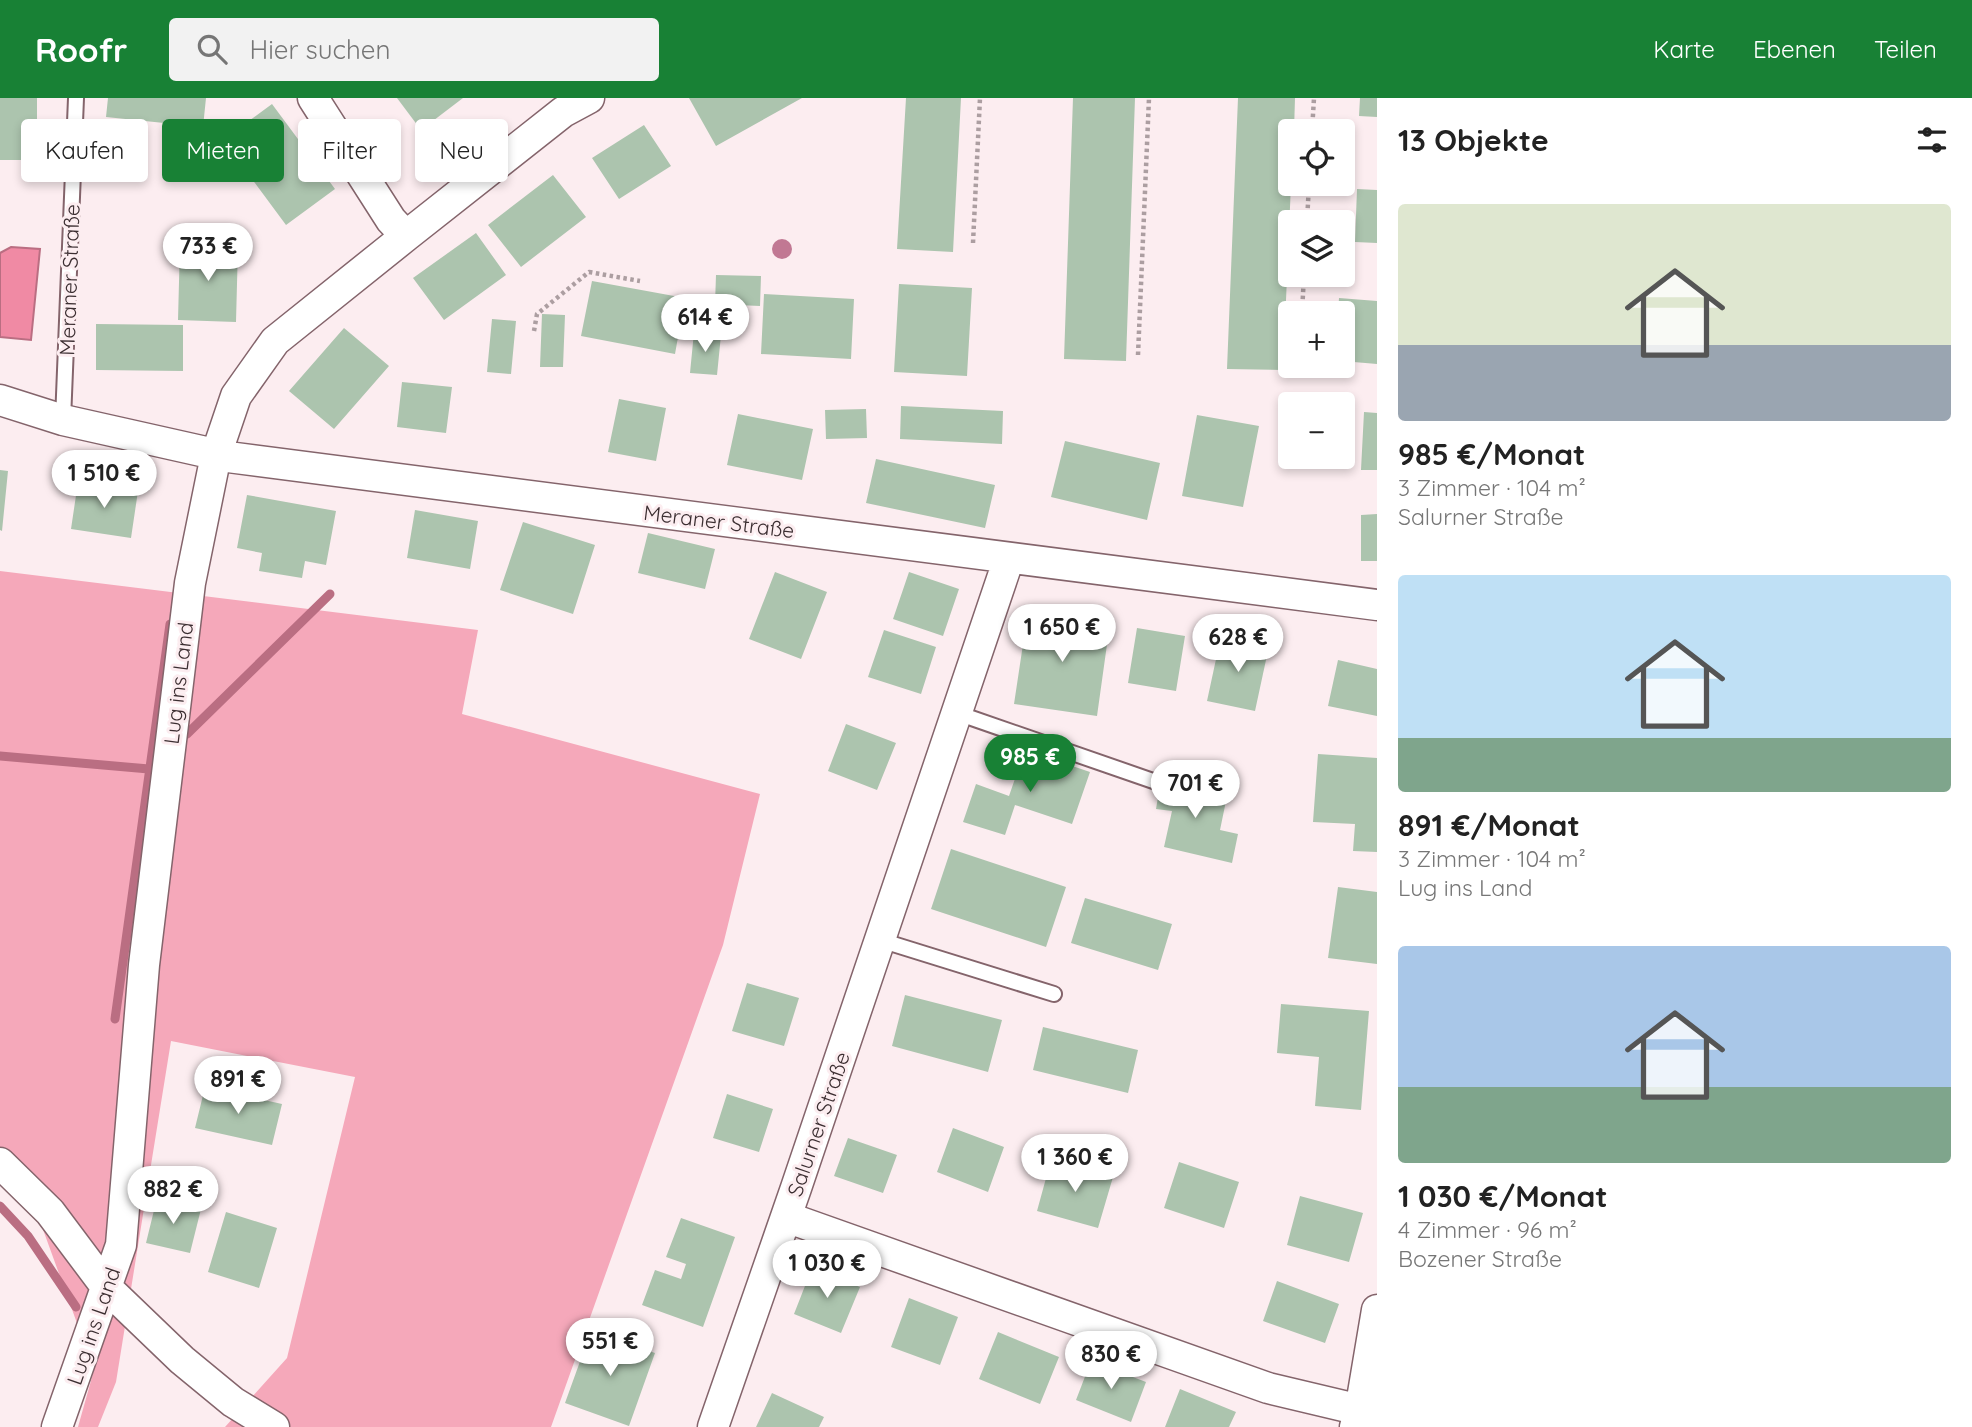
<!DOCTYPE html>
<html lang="de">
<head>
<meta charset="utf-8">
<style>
	:root { --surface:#fff; --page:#f2f2f2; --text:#222; --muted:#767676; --accent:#188135 }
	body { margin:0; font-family:Quicksand,sans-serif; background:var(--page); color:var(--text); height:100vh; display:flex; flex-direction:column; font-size:26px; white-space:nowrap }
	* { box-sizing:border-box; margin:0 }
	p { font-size:23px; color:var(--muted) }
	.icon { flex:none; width:38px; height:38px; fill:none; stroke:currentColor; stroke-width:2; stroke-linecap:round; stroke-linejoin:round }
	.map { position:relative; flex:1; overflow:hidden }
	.drawer { display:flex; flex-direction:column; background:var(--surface); width:595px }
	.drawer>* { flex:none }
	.guide { position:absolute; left:21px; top:21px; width:665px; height:63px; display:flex; gap:14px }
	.fabs { position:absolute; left:1278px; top:21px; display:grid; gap:14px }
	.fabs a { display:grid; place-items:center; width:77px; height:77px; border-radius:7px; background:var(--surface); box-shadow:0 4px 10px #0003; font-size:35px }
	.price { position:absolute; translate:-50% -60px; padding:0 16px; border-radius:24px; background:#fff; color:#222; font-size:23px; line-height:46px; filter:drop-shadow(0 2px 4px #0008) }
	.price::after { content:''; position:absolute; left:50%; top:42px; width:21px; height:16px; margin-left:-10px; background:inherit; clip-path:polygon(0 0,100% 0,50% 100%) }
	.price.on { background:var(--accent); color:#fff }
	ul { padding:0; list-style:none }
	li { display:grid; align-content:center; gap:14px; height:371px; padding:0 21px }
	li span { display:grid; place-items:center; height:217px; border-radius:7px; color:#555 }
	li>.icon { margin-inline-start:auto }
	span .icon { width:126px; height:126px; fill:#fffc; stroke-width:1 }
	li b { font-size:30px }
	h2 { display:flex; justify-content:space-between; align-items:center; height:84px; padding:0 21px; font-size:30px }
	.chip { padding:0 24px; border-radius:7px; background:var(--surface); box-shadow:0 4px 10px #0003; font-size:24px; line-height:63px }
	.chip.on { background:var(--accent); color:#fff }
	header { display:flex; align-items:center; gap:42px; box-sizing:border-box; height:98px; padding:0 35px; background:var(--accent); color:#fff }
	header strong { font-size:33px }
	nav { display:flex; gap:38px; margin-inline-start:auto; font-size:24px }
	.search { width:490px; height:63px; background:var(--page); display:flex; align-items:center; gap:18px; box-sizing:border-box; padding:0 24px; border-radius:7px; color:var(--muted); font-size:26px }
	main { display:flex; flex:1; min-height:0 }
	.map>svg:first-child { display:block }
	.green { fill:#f5a8ba }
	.water { fill:#f08aa4; stroke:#ba6e82; stroke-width:2 }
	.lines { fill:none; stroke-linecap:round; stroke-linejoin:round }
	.stream { stroke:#ba6e82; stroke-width:9 }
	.building { fill:#acc4ae }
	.lane-casing { stroke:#84646b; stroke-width:18 }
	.street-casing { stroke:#84646b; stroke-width:33 }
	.path { stroke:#ac9ea1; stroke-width:4.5; stroke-dasharray:3.5 3.5; stroke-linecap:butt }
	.lane { stroke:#fff; stroke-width:14 }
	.street { stroke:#fff; stroke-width:30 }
	.tree { fill:#c17893 }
	.labels { text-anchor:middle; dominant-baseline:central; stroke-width:6; stroke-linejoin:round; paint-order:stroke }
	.street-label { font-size:21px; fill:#3b2e31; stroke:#fcedf0 }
</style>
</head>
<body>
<header>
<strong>Roofr</strong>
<div class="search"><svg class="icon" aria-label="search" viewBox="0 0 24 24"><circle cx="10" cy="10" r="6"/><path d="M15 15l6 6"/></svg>Hier suchen</div>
<nav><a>Karte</a><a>Ebenen</a><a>Teilen</a></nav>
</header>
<main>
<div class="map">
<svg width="1377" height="1329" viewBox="0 0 1377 1329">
	<rect width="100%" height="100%" fill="#fcedf0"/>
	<path class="green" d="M0 473 478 532 462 616 760 696 723 847 551 1329H225L287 1260 355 979 171 943 116 1284 98 1329H78L94 1272 41 1126 0 1085Z"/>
	<path class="water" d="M11 149 40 151 31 242 0 239V155Z"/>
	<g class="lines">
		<path class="stream" d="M187 636 330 496
			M0 658 149 671
			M115 921 170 526
			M0 1108 28 1138 76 1209"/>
	</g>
	<path class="building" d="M0 0H37V62H0Z
		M108 0H206L203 29 106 19Z
		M397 0H463L421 32Z
		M689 0H802L716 48Z
		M906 0H961L953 154 897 151Z
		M1073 0H1135L1126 263 1064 261Z
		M1238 0H1295L1294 33H1290L1291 86 1283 272 1227 271Z
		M1360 0H1377V19L1359 18Z
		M272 6 335 91 286 127 223 42Z
		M644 27 671 68 619 101 592 60Z
		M553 77 586 119 521 169 488 127Z
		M1357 91 1377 92V145L1355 144Z
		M476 135 506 177 444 222 413 180Z
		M180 146 238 148 236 224 178 222Z
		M716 177 761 178 760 208 715 206Z
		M592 183 685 200 675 256 581 238Z
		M899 186 972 190 967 278 894 274Z
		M764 196 854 201 851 261 761 256Z
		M1339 200 1377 203V266L1342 263V215H1338Z
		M542 216 565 217 563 269H540Z
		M492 221 516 223 511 276 487 274Z
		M96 226 183 227V273L96 272Z
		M344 230 389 268 334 331 289 293Z
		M694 234 721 237 717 277 690 275Z
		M402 284 452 289 446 335 397 329Z
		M619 301 666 310 656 363 608 354Z
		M901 308 1003 313 1002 346 900 341Z
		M866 311 867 340 826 341 825 312Z
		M1364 314 1377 315V372H1361Z
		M738 316 813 331 802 382 727 367Z
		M1197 317 1259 328 1243 409 1182 398Z
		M1065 343 1160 365 1147 422 1051 399Z
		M876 361 995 387 985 430 866 405Z
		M0 372 8 373 2 433 0 432Z
		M78 384 138 393 131 440 71 431Z
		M247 397 336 413 326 467 305 463 302 480 259 473 262 455 237 450Z
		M415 412 478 423 470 471 407 460Z
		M1377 416V463H1361V417Z
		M523 424 595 447 573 516 500 492Z
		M648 435 715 451 705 491 638 475Z
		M775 474 827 494 801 561 749 541Z
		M909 474 959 491 943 538 893 521Z
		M1028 513 1110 525 1097 618 1014 606Z
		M1137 530 1185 538 1176 593 1128 585Z
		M884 532 936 549 921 596 868 579Z
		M1221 538 1269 548 1255 613 1207 603Z
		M1338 562 1377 571V618L1328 608Z
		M846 626 896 645 877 692 828 673Z
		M1025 652 1090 674 1072 726 1015 707 1005 737 963 724 976 686 1009 698Z
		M1318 656 1377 660V754L1353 753 1355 726 1313 724Z
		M1162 675 1194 680 1191 695 1226 703 1220 732 1238 736 1232 765 1164 749 1172 713 1156 711Z
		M951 751 1066 789 1046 849 931 811Z
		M1338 789 1377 794V866L1328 860Z
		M1085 800 1172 826 1158 872 1071 845Z
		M747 885 799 900 784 948 732 933Z
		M905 897 1002 922 988 974 892 948Z
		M1281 906 1369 913 1361 1012 1315 1008 1319 959 1277 955Z
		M1043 929 1138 952 1128 995 1033 972Z
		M205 989 282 1006 272 1047 195 1030Z
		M727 996 773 1011 759 1054 713 1040Z
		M953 1030 1004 1049 988 1094 937 1074Z
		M848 1040 897 1057 883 1095 834 1078Z
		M1051 1062 1113 1079 1098 1130 1037 1113Z
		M1179 1064 1239 1084 1224 1130 1164 1110Z
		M1300 1098 1363 1115 1349 1164 1287 1147Z
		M157 1100 201 1111 190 1155 146 1145Z
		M226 1114 277 1130 259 1190 208 1174Z
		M681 1120 735 1139 703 1229 642 1207 655 1172 681 1181 686 1166 666 1159Z
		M812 1170 860 1189 841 1235 794 1216Z
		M1277 1183 1339 1206 1325 1245 1263 1223Z
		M909 1200 958 1219 940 1267 891 1249Z
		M591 1233 655 1255 629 1328 565 1305Z
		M998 1234 1059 1259 1040 1306 979 1281Z
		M1091 1263 1146 1284 1131 1324 1076 1302Z
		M1180 1291 1236 1314 1229 1329H1165Z
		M772 1295 824 1319 819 1329H756Z"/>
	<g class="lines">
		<g class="lane-casing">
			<path id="lane" d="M63 322 76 0
				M957 615 1156 684
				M880 842 1054 896"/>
		</g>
		<g class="street-casing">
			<path id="street" d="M313 0 391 122 406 138
				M0 302 63 322 228 359 1377 507
				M0 1065 50 1114 107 1190 182 1262 233 1304 274 1329
				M786 1119 1268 1290 1377 1316
				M57 1329 121 1147 144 867 190 485 216 357 236 298 275 243 406 138 563 14 589 0
				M713 1329 796 1090 1009 460
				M1355 1329 1360 1313 1377 1212"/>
		</g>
		<path class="path" d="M1312 33 1314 0
			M1307 124 1309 86
			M973 145 980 0
			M1302 215 1304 177
			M534 233 537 216 589 174 640 183
			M1138 257 1149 0
			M1299 269V268"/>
		<use href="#lane" class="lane"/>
		<use href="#street" class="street"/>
	</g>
	<circle class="tree" cx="782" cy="151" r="10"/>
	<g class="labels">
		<g class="street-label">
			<text transform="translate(69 182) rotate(-88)">Meraner Straße</text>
			<text transform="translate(719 423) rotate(7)">Meraner Straße</text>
			<text transform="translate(178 585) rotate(-83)">Lug ins Land</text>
			<text transform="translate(818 1026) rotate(-71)">Salurner Straße</text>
			<text transform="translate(93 1228) rotate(-71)">Lug ins Land</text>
		</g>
	</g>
</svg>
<div class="fabs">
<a><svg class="icon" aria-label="locate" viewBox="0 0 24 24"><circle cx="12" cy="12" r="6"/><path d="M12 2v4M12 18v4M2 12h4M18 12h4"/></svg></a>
<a><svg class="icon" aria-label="layers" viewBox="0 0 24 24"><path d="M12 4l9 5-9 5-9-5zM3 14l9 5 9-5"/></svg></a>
<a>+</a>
<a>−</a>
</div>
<b class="price" style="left:208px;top:185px">733 €</b>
<b class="price" style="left:705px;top:256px">614 €</b>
<b class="price" style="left:104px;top:412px">1 510 €</b>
<b class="price" style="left:1062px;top:566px">1 650 €</b>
<b class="price" style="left:1238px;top:576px">628 €</b>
<b class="price on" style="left:1030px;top:696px">985 €</b>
<b class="price" style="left:1195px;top:722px">701 €</b>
<b class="price" style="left:238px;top:1018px">891 €</b>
<b class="price" style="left:1075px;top:1096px">1 360 €</b>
<b class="price" style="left:173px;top:1128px">882 €</b>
<b class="price" style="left:827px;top:1202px">1 030 €</b>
<b class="price" style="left:610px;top:1280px">551 €</b>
<b class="price" style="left:1111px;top:1293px">830 €</b>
<div class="guide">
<a class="chip">Kaufen</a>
<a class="chip on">Mieten</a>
<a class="chip">Filter</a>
<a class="chip">Neu</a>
</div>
</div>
<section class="drawer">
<h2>13 Objekte<svg class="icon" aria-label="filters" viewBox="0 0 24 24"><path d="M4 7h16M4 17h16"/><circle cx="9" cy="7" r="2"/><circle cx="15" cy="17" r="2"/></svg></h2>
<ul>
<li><span style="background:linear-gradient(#dfe7d0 65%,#9aa5b1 0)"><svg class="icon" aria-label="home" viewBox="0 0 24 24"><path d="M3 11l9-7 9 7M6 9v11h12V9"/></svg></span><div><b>985 €/Monat</b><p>3 Zimmer · 104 m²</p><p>Salurner Straße</p></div></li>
<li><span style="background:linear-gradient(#bfe0f5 75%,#7fa58c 0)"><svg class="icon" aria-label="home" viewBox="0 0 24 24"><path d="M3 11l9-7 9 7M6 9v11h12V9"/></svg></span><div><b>891 €/Monat</b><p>3 Zimmer · 104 m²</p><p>Lug ins Land</p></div></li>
<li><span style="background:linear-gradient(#a9c7e8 65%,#7fa58c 0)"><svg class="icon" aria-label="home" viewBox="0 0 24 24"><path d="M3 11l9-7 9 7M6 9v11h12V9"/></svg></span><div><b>1 030 €/Monat</b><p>4 Zimmer · 96 m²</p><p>Bozener Straße</p></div></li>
</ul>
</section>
</main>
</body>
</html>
